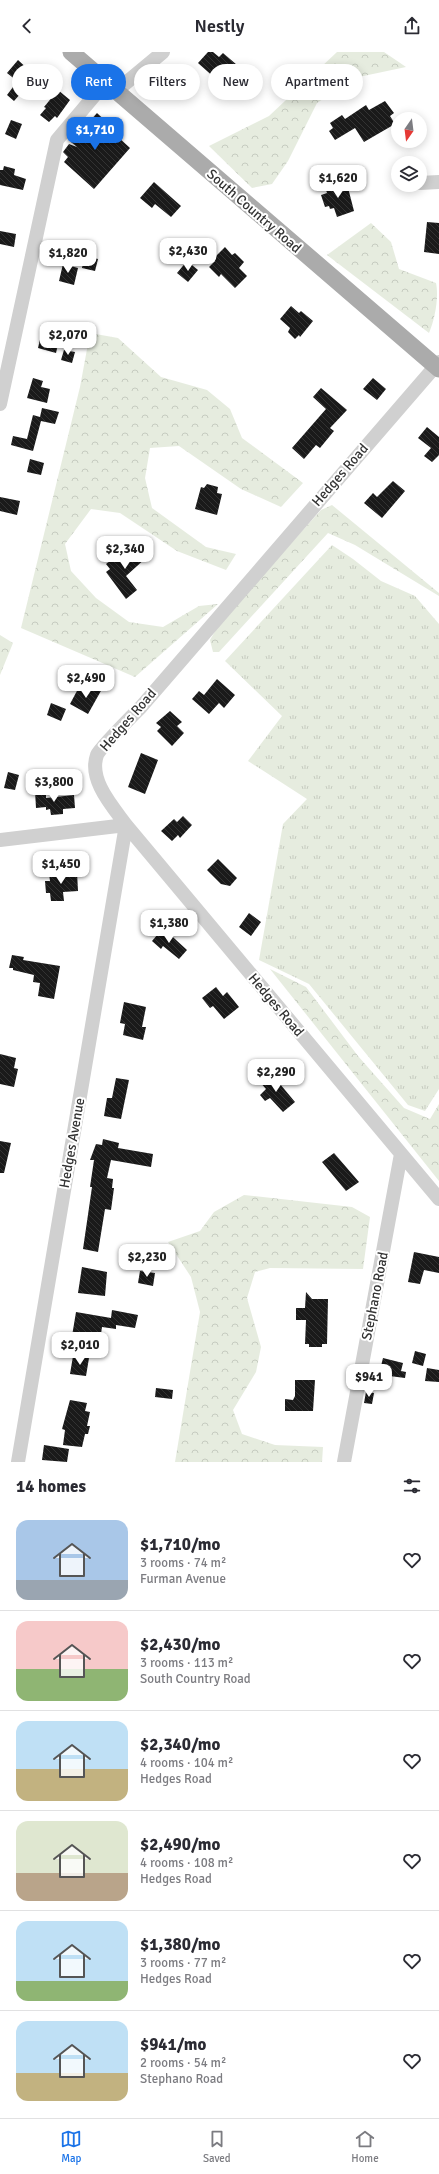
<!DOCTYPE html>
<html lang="en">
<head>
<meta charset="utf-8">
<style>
	:root { --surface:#fff; --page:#f2f2f3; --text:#2b2b33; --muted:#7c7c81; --line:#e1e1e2; --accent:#1a73e8 }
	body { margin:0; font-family:Signika,sans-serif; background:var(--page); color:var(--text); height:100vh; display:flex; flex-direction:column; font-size:15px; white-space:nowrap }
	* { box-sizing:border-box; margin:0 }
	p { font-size:13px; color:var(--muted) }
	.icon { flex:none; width:22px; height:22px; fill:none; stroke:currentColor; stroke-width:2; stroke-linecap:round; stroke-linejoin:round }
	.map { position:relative; height:1410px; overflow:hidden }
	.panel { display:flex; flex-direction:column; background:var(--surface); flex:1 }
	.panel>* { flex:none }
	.hud { position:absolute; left:12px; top:12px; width:415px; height:36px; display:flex; gap:8px }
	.needle { width:26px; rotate:194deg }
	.buttons { position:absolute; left:391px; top:60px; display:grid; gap:8px }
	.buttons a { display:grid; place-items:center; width:36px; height:36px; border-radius:50%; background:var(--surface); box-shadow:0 2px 10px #0003; font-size:20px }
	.price { position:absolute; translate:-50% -34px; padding:0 9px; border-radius:8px; background:#fff; color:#222; font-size:13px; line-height:26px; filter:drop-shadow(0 1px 2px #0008) }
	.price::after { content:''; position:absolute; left:50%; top:24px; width:12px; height:9px; margin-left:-6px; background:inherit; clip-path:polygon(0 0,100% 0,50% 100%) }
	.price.selected { background:var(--accent); color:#fff }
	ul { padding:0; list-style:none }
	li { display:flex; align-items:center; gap:12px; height:100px; padding:0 16px }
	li+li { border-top:1px solid var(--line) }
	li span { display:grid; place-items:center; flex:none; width:112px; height:80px; border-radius:12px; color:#555 }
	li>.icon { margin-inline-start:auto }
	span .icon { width:48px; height:48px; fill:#fffc; stroke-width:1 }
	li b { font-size:17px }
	h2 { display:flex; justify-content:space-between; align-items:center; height:48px; padding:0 16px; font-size:17px }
	.tag { padding:0 14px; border-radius:18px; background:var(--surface); box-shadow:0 2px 10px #0003; font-size:14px; line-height:36px }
	.tag.selected { background:var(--accent); color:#fff }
	header { display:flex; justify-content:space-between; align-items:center; height:52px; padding:0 16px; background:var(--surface); font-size:18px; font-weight:600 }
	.tabs { display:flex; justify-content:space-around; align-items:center; height:56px; border-top:1px solid var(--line); background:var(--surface); font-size:11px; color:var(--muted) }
	.tabs a { display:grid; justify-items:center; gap:2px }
	.tabs .selected { color:var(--accent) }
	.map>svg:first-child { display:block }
	.grass { fill:url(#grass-tufts) }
	.forest { fill:url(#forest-crowns) }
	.building { fill:url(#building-back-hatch) }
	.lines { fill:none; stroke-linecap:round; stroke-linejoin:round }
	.minor { stroke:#d0d0d0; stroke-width:14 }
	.major { stroke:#ababab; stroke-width:17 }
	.labels { text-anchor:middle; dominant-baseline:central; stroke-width:4; stroke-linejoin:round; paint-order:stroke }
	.street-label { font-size:14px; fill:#333; stroke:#fff }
</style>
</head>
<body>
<header><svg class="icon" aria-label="back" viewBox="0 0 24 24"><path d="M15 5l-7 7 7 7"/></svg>Nestly<svg class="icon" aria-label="share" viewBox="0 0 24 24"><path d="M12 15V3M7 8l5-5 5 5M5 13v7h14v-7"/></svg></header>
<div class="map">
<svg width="439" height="1410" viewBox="0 0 439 1410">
	<defs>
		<pattern id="grass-tufts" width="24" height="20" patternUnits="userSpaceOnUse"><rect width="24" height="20" fill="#e6ecdf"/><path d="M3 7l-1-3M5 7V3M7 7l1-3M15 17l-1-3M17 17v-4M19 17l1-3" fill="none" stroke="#c6cbc0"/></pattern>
		<pattern id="forest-crowns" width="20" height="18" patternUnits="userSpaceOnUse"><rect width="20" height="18" fill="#e6ecdf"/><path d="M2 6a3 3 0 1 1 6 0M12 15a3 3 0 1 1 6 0" fill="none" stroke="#c6cbc0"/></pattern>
		<pattern id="building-back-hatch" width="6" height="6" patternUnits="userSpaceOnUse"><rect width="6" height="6" fill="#1a1a1a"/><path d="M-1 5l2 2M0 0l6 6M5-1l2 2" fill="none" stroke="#333"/></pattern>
	</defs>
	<rect width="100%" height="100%" fill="#fff"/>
	<path class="grass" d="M332 493 353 507 381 529 415 544 439 572V1037L425 1059 408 1053 309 932 259 908 283 772 307 747 248 709 282 664 225 609Z"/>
	<path class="forest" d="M337 0H384L406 15 354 26 317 51 288 109 272 132 252 136 209 94 269 64Z
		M371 171 391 190 399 217 436 231C439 245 435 267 429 281L327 203Z
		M90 281 118 286 161 325 207 338 230 357 242 386 303 431 281 455 241 437 179 394 150 396 145 426 152 456 206 495 236 502 226 518 177 499 120 461 91 457 65 492 71 519 96 546 129 570 163 575 199 554 218 552 135 625 21 576 80 335Z
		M332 453 439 541V544L355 493 328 481 219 600H213L210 588 221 569 321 458Z
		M0 583 13 591 0 623Z
		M270 917 306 935 358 1004 404 1056 430 1067 439 1052V1129Z
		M244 1143 352 1155 370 1165 363 1217 270 1216 255 1220 247 1246 261 1295 256 1320 233 1358 242 1382 275 1393 323 1395 322 1410H175L200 1260 191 1225 168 1190 200 1179 214 1160Z"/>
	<path class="building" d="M208 0H213L219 5 223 1 237 13 228 23 233 27 225 35 198 11Z
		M18 8 31 20 21 32 7 21Z
		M13 35 21 41 14 49 7 43Z
		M58 38 70 48 57 66 55 64 49 70 40 63 46 56 44 55Z
		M385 49 394 61 390 64 395 72 364 90 355 76 335 88 329 79 333 76 330 71 342 63 345 67 366 53 369 58Z
		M97 61 120 82 118 85 130 96 94 137 64 110 68 105 63 100 69 92 77 95 71 90Z
		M11 68 22 72 16 87 5 82Z
		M4 114 15 117 14 123 26 127 23 138 0 133V118H3Z
		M346 128 354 159 337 165 334 156 330 157 329 154 325 155 321 143 327 141 325 135Z
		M154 130 181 154 171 165 155 152 152 156 140 146Z
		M427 170 439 171V202L424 200Z
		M0 179 16 182 14 195 0 192Z
		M225 195 232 203 235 201 244 210 239 216 247 224 235 236 221 222 219 225 209 215 215 209 213 207Z
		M84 203 98 207 95 219 82 216Z
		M187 209 198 218 188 230 177 221Z
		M63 212 78 216 74 233 59 229Z
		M291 254 299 261 301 259 313 269 300 285 299 283 295 287 288 280 290 276 280 267Z
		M42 279 60 284 56 301 38 296Z
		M64 298 75 300 72 311 61 308Z
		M33 326 43 329 41 335 50 337 47 351 27 346Z
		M373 326 386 337 377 348 363 337Z
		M321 336 347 358 330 376 334 379 320 396 316 393 304 407 292 396 326 357 313 345Z
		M42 356 59 360 55 372 41 369 33 399 11 393 13 384 27 387 33 363 40 365Z
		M427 375 439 385V403L432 410 424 404 431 396 418 386Z
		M30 407 44 411 41 423 27 420Z
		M393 429 405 439 382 466 364 451 373 441 377 445Z
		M207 432 218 435 217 441 222 442 217 463 195 457 201 435 204 436Z
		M0 445 20 449 17 463 0 459Z
		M139 495 147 505 126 524 137 538 126 547 106 520 110 517 106 512 121 500 124 504 133 497 134 499Z
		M217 627 235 643 224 656 219 651 209 662 192 647 199 639 204 643Z
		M93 632 102 637 88 662 70 652 79 635 89 640Z
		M51 651 66 657 61 669 47 663Z
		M170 659 182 670 177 674 184 681 172 694 157 679 161 675 156 671Z
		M141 701 158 708 145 742 128 735Z
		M8 720 19 723 15 738 4 736Z
		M46 738V746L74 743 75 756 63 757V762L51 763 50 757 46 758V755L36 756 35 739Z
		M183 764 192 773 180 786 178 783 172 789 161 779 174 767 177 770Z
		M218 807 237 826 230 834 221 832 207 818Z
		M77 820 78 839 63 840 64 849H51L50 841H46L45 829H50L49 822Z
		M249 861 261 870 251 884 239 875Z
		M163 876 187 898 179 907 163 894 161 897 152 889Z
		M12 903 24 905 23 908 60 914 54 947 38 944 40 931 33 930 34 923 13 918V916H9Z
		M216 935 223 944 227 940 239 955 224 967 213 954 210 956 202 946Z
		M124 950 146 955 142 975H146L143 988 123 983 125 972 120 971Z
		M0 1002 16 1006 14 1016 18 1017 14 1035 0 1032Z
		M270 1020 295 1050 283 1060 270 1046 265 1049 260 1043 266 1037 259 1029Z
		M116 1026 129 1028 121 1067 104 1064 107 1046H112Z
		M103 1087 119 1091 118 1096 153 1102 151 1115 111 1108 107 1126 113 1127 112 1136H114L111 1158 105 1157 98 1200 83 1197 92 1135H90L94 1108H90L96 1092 102 1093Z
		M0 1089 11 1091 4 1121H0Z
		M334 1101 359 1130 346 1139 322 1110Z
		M414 1200 439 1205V1221L424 1218 420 1232 408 1230Z
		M82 1215 107 1220 105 1244 78 1241Z
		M140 1219 155 1221 153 1234 138 1231Z
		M306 1240 312 1247H328L327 1292H322V1295H309V1292H305L306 1268H296V1256H305Z
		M112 1258 138 1263 135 1276 116 1273V1277L102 1275 101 1282 95 1281 94 1288 72 1284 76 1260 111 1266Z
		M415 1299 426 1302 423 1314 412 1311Z
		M73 1304 89 1306 86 1324 70 1322Z
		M383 1306 403 1311 401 1319 406 1320 405 1326 374 1322 377 1313 381 1314Z
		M427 1316 439 1318V1330L425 1329Z
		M295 1328H315L313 1359H285V1347L293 1348 295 1344Z
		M156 1336 173 1338 172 1347 155 1345Z
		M366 1340 374 1341 372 1352 364 1351Z
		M70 1348 87 1351 85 1359 90 1360 87 1374H90L88 1382H85L82 1395 63 1393 65 1378 62 1377Z
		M44 1393 69 1397 67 1410 42 1408Z"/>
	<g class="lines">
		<path class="minor" d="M115 40 163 0
			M420 131 439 130
			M439 310 141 655C133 663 100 696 97 703 88 728 113 755 126 773L439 1147
			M0 352 57 88 105 31
			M0 788 126 773
			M18 1410 126 773
			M344 1410 401 1102"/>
		<path class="major" d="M71 0 439 317"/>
	</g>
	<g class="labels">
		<g class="street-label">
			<text transform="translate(254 159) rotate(41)">South Country Road</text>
			<text transform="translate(340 423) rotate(-49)">Hedges Road</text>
			<text transform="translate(128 668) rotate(-49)">Hedges Road</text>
			<text transform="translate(276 953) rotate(50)">Hedges Road</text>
			<text transform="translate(72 1091) rotate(-80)">Hedges Avenue</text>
			<text transform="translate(375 1244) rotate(-79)">Stephano Road</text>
		</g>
	</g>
</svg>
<div class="buttons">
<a><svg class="needle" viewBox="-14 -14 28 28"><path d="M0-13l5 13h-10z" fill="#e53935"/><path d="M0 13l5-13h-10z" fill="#7c7c81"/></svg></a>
<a><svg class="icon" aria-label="layers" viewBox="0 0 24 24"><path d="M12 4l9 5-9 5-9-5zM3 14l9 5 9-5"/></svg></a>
</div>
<b class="price selected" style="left:95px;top:99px">$1,710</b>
<b class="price" style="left:338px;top:147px">$1,620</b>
<b class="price" style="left:188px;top:220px">$2,430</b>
<b class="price" style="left:68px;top:222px">$1,820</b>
<b class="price" style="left:68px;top:304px">$2,070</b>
<b class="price" style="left:125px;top:518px">$2,340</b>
<b class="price" style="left:86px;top:647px">$2,490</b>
<b class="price" style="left:54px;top:751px">$3,800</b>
<b class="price" style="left:61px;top:833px">$1,450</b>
<b class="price" style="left:169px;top:892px">$1,380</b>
<b class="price" style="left:276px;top:1041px">$2,290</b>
<b class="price" style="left:147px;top:1226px">$2,230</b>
<b class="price" style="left:80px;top:1314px">$2,010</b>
<b class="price" style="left:369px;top:1346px">$941</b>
<div class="hud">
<a class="tag">Buy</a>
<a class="tag selected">Rent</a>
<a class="tag">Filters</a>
<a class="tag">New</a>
<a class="tag">Apartment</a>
</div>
</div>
<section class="panel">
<h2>14 homes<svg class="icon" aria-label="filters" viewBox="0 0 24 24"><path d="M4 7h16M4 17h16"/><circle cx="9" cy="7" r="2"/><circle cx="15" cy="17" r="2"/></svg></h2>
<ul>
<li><span style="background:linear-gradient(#a9c7e8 75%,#9aa5b1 0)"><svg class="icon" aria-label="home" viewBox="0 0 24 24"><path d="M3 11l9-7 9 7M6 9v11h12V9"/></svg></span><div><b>$1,710/mo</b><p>3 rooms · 74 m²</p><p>Furman Avenue</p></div><svg class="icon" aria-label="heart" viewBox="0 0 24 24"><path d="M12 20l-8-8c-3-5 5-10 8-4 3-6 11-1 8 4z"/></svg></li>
<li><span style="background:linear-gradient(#f6c9c9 60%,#8fb573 0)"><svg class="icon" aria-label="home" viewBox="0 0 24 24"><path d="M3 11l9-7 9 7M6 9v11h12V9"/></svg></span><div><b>$2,430/mo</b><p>3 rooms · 113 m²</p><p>South Country Road</p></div><svg class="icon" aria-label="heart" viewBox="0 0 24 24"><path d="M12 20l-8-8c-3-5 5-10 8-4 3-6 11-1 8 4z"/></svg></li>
<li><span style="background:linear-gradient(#bfe0f5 60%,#c2b280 0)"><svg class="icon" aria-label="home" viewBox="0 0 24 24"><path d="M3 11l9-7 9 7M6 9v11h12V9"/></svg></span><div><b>$2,340/mo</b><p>4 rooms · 104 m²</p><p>Hedges Road</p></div><svg class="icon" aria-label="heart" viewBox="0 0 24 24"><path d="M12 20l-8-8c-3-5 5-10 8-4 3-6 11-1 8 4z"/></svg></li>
<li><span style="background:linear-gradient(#dfe7d0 65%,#b9a48a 0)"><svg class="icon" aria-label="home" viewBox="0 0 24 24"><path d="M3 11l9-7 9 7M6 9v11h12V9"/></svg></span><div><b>$2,490/mo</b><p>4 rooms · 108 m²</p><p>Hedges Road</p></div><svg class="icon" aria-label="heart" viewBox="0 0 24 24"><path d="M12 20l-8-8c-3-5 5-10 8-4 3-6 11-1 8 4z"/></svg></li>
<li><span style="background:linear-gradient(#bfe0f5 75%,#8fb573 0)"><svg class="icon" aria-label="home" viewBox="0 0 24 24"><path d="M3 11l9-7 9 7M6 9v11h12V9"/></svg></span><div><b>$1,380/mo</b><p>3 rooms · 77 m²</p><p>Hedges Road</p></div><svg class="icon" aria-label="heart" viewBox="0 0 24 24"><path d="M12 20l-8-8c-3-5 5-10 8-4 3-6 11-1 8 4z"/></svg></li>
<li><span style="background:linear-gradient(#bfe0f5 65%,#c2b280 0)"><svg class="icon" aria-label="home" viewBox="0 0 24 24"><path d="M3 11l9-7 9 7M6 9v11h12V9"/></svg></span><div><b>$941/mo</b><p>2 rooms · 54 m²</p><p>Stephano Road</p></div><svg class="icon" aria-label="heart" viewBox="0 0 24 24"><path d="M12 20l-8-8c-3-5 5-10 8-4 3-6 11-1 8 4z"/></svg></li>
</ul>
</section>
<nav class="tabs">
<a class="selected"><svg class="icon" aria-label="map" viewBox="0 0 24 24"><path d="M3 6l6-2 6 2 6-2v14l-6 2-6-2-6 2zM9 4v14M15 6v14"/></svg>Map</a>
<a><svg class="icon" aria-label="saved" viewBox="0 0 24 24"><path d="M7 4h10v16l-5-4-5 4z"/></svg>Saved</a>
<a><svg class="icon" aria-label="home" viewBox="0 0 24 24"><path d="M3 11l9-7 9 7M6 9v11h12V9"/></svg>Home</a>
</nav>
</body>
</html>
